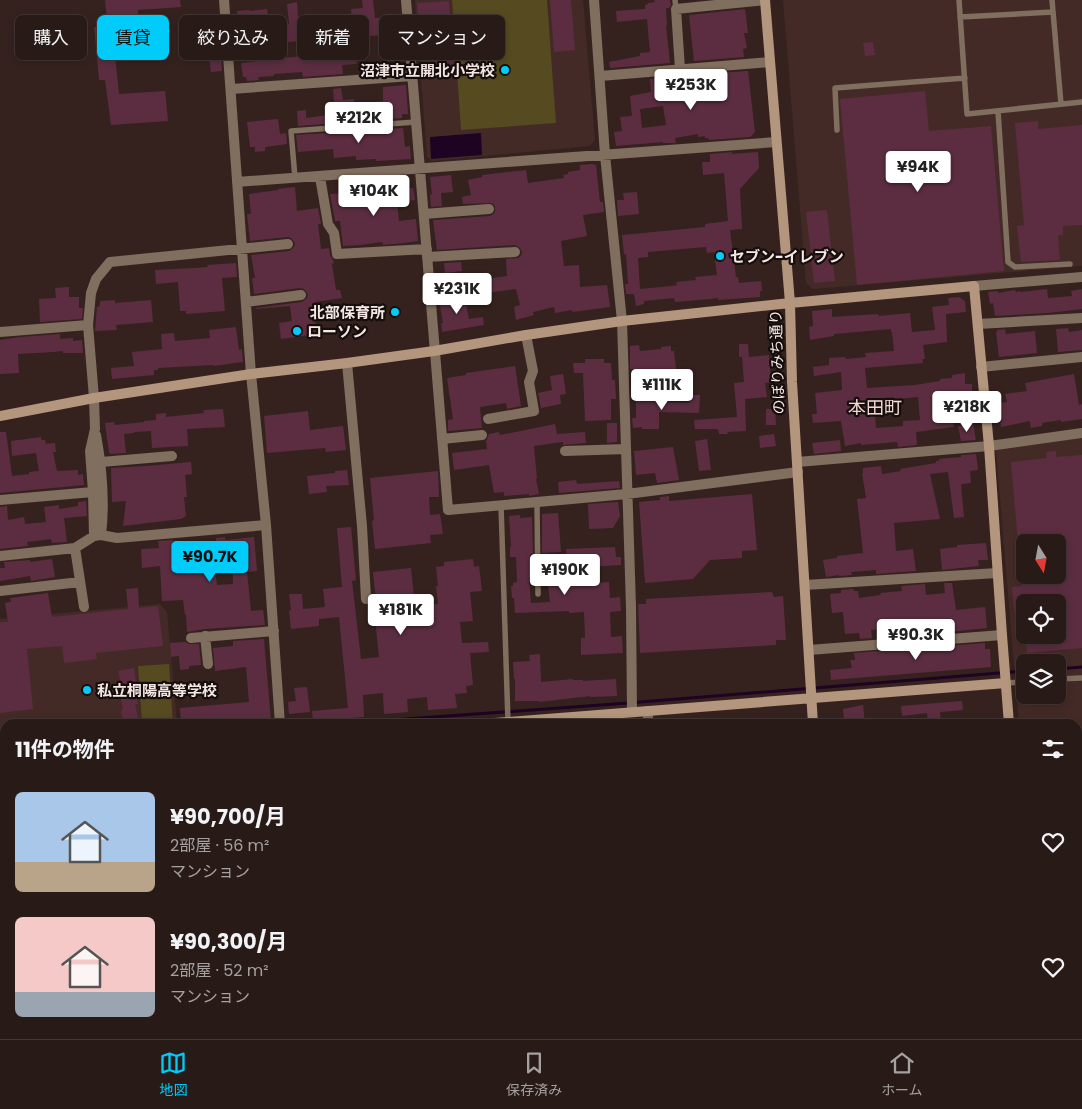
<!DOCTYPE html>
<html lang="ja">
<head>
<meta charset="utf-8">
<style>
	:root { --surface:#281a17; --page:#342724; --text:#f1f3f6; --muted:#a5a1a1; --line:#443836; --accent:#01cbf9 }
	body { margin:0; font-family:Poppins,"Noto Sans JP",sans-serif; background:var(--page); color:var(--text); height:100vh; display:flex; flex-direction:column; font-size:19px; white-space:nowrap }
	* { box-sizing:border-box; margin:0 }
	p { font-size:16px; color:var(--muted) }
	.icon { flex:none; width:28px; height:28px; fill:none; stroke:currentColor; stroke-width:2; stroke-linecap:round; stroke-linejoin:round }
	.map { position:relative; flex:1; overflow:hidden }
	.panel { position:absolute; left:0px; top:719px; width:1082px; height:321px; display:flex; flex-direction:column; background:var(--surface); border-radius:15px 15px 0 0; box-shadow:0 2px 8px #0003,0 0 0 1px var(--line) }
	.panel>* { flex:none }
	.guide { position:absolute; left:15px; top:15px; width:500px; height:45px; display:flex; gap:10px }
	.needle { width:32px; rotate:169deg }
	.controls { position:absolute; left:1016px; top:534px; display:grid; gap:10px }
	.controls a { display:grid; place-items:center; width:50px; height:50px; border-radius:8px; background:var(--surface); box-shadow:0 2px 8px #0003,0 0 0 1px var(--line); font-size:25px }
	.price { position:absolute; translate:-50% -42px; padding:0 11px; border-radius:5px; background:#fff; color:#222; font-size:16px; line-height:32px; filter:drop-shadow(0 1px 2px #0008) }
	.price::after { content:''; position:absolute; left:50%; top:30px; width:15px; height:11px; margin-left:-8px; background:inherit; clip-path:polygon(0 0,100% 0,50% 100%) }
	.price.on { background:var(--accent); color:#111 }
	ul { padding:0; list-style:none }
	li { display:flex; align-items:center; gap:15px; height:125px; padding:0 15px }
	li span { display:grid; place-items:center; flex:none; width:140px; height:100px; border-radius:8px; color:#555 }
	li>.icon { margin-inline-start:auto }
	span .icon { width:60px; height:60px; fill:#fffc; stroke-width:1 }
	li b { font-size:21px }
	h2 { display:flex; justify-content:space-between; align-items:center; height:60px; padding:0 15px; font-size:21px }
	.tag { padding:0 18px; border-radius:8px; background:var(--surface); box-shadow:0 2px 8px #0003,0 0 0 1px var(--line); font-size:18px; line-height:45px }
	.tag.on { background:var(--accent); color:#111 }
	.dock { display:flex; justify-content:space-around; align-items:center; height:70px; border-top:1px solid var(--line); background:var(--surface); font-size:14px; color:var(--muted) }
	.dock a { display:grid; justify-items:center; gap:2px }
	.dock .on { color:var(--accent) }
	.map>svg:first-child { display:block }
	.built { fill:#442a26; fill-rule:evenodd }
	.green { fill:#554a20 }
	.water { fill:#1e0322 }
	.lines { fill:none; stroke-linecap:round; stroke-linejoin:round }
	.stream { stroke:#1e0322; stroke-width:3 }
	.building { fill:#5c2d40; fill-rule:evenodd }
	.lane { stroke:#806e5e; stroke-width:5.5 }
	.street { stroke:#806e5e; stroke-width:10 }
	.secondary { stroke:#b3967d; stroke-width:10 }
	.poi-dot { fill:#01cbf9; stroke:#160e0c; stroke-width:2 }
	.labels { text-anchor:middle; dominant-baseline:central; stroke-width:4.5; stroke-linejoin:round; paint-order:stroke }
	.poi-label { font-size:15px; font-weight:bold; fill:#f4e7e4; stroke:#160e0c; text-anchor:start }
	.street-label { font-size:15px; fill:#f4e7e4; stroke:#160e0c }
	.quarter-label { font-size:18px; fill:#f1d7d2; stroke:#160e0c }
</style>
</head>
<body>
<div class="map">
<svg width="1082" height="1039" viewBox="0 0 1082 1039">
	<rect width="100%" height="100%" fill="#35221f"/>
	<path class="built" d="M415 0H583L595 140 590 146 432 161 427 157Z
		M783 0H1082V266L813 289 806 283Z
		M1082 438V882H1078V724H1019L996 450ZM1025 542H1058V575H1025ZM1025 602H1058V635H1025ZM1025 662H1058V695H1025Z
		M160 604 167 612 177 724H5V748H0V619Z"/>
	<path class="green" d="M452 0H547L556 123 461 130Z
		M169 664 173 724H142L138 666Z
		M867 1035H1023V1039H867Z"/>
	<path class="water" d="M481 133 482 155 431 159 430 137Z"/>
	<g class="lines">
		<path class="stream" d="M1058 669 1082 667
			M336 724 628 703 1025 671
			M0 750 5 749"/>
	</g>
	<path class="building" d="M105 0H180L181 7 138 10V18L107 21Z
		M362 0H373L375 18 400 17 402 34 354 37 357 64 342 65 343 74 303 77 302 72 274 74V76L258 77 259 80 247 81 246 77H243L241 63 301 56 300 52 331 49 330 30 340 29 339 22 352 21 351 9 363 8Z
		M550 0H571L575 50 554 52Z
		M654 0H670L671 5 669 8H666L667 26H666L670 63 610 68 609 62 640 56V53L650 52 647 19 617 22 616 11 645 9V5L648 4V3L655 2Z
		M449 1 454 69 422 72 417 3Z
		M297 2 300 41 241 46 240 23H238L237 11 249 10V11L267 9 269 26 289 24 287 4Z
		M745 9 748 33H744L747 48 743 49 744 57 694 61 689 15Z
		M219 25 222 71 211 72 205 27Z
		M112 26 119 94 165 91 168 121 111 125 105 80H99L94 27Z
		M873 42 875 55 865 56 863 43Z
		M747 71H748L755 132 750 137 709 140 708 138H705V136L698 137V134L675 138 676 143H663V142L616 146 614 132 622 131 620 117 632 116 630 96 651 92 650 79 671 77 674 99 688 97V93H692L691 75ZM663 106 666 125 642 128 640 109Z
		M406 85 408 114H402V118L298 126 297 111 306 110V118L335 114 333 89 341 88 343 100 354 99 355 105 383 101V87Z
		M925 91 929 131 991 126 1004 271 857 285 840 99Z
		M278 119 280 134 286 133 287 144 265 147V151L255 152V147H250L247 122Z
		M1038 121V129L1082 125V225L1063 226V235H1058L1060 260 1021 262 1017 226 1024 225 1015 123Z
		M403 128 405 147 410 146 411 159 376 161V159L356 160V156L334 158 333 149 298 152 296 135Z
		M733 152 731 154 758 152 759 168 740 189 742 229 730 230 736 277H738L739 283 761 281 762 291H760V297L718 300V298L710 299 675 302 674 298 644 301V304L636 306 634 294H626L625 284H628L626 254 624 255 622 235 705 227V224L728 221 724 173 703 175 702 162H710V154ZM706 247 707 253 714 252 717 275 695 277 696 280 676 282 677 285 671 286 640 289 638 258 648 257V252Z
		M592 164 596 165 600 202H603L604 212 583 215 587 236 561 241 564 266 579 265 580 287 607 285 610 307 572 312V310L555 313 554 307 533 312 534 315 516 320 514 307 520 305 516 289 472 295 471 282 493 279V278L507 276 506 259 518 258 521 256 522 252 520 248 515 245 437 250 433 220 490 216 493 214 495 212V206L492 203 463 204 462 197 471 195 468 180 482 177V175L526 170 528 183 564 178 563 175 568 174V172L580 170V165Z
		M451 175 453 192 441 193 442 206 431 207 430 195 432 194 430 177Z
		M397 186V189L413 188 415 200 397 202 399 221 416 219 418 241 404 243 383 245 382 242 360 245 343 246 340 221H335L330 194 388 190V187Z
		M295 187 297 211 318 208 321 224H318L321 249 329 248 330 255 333 260 334 263 332 264 336 290H340L342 298 315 302 317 317H315L317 334 281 339 279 323 292 321 290 306 256 309V308L302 302 307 298 308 294 304 289 300 288 254 294 252 278H255L251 255 289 251 294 247 295 243 291 238 288 237 250 241 247 214H251L249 194 278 190V189Z
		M637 192 639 214 618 216 617 200H624L623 193Z
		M827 210 835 281 814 283 806 212Z
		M461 262 462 271 445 273 444 263Z
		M236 263 237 277 222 278 225 311 186 314V311H180L178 282 156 284 155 270 194 268 208 267 207 265Z
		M69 287V297H79V308H83L82 319 40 322 39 299 56 298 55 288Z
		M1047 289 1048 298 1072 296 1071 291 1082 289V309L1048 313 995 316 993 303 990 304 988 292 998 291V293L1015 290 1016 292 1020 291 1021 292Z
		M464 295 469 319 483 317 484 325 442 332 441 323H443L439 300Z
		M959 297 965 301 966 312 946 314 947 342 923 345 925 359H922L923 363 865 368 867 388 915 385 940 381V379L952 378V375L965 373V384H972V394L948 395 951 414H952L954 427 916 432 917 445 898 447 897 442 861 445V443L845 446 841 421 813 423 812 414H817L815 393 842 390 841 372 814 376 813 367 829 365V358L845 357 846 359 866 357 865 353 894 351 892 332H891V329L834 334V336L810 340 809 327 813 326 812 311 832 309V317L878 314 879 316 910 313 912 332 935 330 932 307 949 305 948 298ZM918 397 920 420 903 421V426L876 428 874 401Z
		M115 300V303L151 300 153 322 116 325 117 330 95 331 97 307 100 306V301Z
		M236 327 239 350 242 349 243 362 213 366V365L158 368V370H154V375L112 379 111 368 134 366 132 352 162 349 161 334 174 333 175 341 210 338 209 330Z
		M1068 328 1069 332 1082 330V350L1058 352 1056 329Z
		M1005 329 1006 334 1035 331 1037 353 999 357 996 332H997V330Z
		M60 334V339L73 338V341L82 340 83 353H63V351L53 352 18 354 19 373 0 374V340L20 337Z
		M739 344H748L749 357 769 355 771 382 765 383 767 397 745 399 746 431 727 432 728 434H719L718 429H695L694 420 737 417 734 383 744 382 742 357H745H739Z
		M639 345 640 351 661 349V347L671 346V351H674L676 369H679V380H664V383H653V384L632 383 633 369H630V346Z
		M585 359H604V363H611L612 380H615L616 399H611V420L585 421 583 373H574L573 363H585Z
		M515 366 521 406 507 409 506 403 480 407 482 428 448 431V420L453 419 447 378 466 375V373Z
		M563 374 566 394 560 395 561 404 541 408 538 393 552 390 550 376Z
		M1074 374 1079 405 1082 404V419L1061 422V420L1042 423V426L1031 428 1030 421 1001 427 998 403 1007 402 1005 394 1027 391 1025 383Z
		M689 395H700L699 413 659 412V429H642V427L633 428 632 418H636V401L689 403Z
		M223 409 225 427 187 429 188 446 152 448 151 431 134 432V433L124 434 126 453 110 454V453H109L105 423 114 422 115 425 144 422V421L156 420V414L166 413V417L204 413 203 410Z
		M766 409H775L776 425H766Z
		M308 411 310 430 343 426 346 450 326 452 325 448 267 453 264 416Z
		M607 423H617V442L607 443Z
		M555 424 557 434 585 432 586 443 563 445V442L534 446 537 479H536L539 494 529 496V494L504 496V492L494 493 489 465 454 470 452 453 487 449 486 441 488 437 489 434 499 432 500 435Z
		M973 424 976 440 961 441 958 426Z
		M0 432H6L12 476 29 474V472L39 471 36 453 12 456 11 441 41 437V440H45L46 444 55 443 56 452H53L57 471 78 470V475L83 474 84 485 0 493Z
		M774 434 776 446 760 448 759 436Z
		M707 439 711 470 699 471 695 441Z
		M840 440 841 451 814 454 812 443Z
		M673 447 679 480 657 483 655 473 636 475 634 451Z
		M1056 451V457L1082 455V648L1027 653 1025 635H1058V602H1025V632L1019 633 1017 612H1014L1012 587 1022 586 1021 579 1035 578V575H1058V542H1018L1011 462 1047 458 1046 452Z
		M976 454 978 470 970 471 971 483 961 484 964 517 954 518 948 472 930 474 940 519 894 523 896 551 913 549 916 571 876 574V570L851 572 852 575 839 576V575L826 577 823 560 837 558V556L863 553 857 499 866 498 862 473H863V468L881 466 882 474 901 471 900 469 936 463V461H939V459L961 457V455Z
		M191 462 192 474 185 475 187 497H184L186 516 181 519 123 526 126 501 112 502 111 468 146 466Z
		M347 470 349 485 326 486 327 492 309 494 307 476 335 473V471Z
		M438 471 439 497H429L430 515 440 514 443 534 430 535 431 543 375 549 372 521 374 520 370 478Z
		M576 480 577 484 619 481 620 488 559 493 558 482Z
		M752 494 757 550 742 551V558L710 560 693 579 645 583 639 502 660 500V497L669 496V501Z
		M86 501 87 516 64 518 67 542 52 543 51 539 27 542 28 546 0 549V507L7 506 8 520 24 517 25 524 46 522 44 507 59 505V509L78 506V502Z
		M618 502 620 516 613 528 589 529 588 504Z
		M558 513 561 552 542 553V514Z
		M520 515V518L532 517 533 554H530V556L531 578H529L531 603 550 602 548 585 562 583V586L609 582 610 598 620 597 621 611 610 612 611 637 622 636 623 653 581 655V638H585L584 612 569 613V611L515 613 514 598H512L511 586H513V583L517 582 516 557H510V547H511L509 516Z
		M351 527 356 580 352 581 361 659 379 657 374 610H377L373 572 411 568 415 606 438 604 436 586H438L436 567 444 566V562L473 559 474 567 479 566 482 591 470 592 473 621 460 622 462 643 488 642 489 652 470 653 473 685 466 686 467 693 455 694 457 708 428 710 427 697 407 699 408 712 384 714 383 693 363 695 364 717 313 721 312 711 348 708 339 617 319 619V626L291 629 289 611 291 610 289 594H302L303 609 325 607 323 589 342 587 337 528Z
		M225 537V540L254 537 257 571 247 572 251 611 263 610 265 625 205 629 187 632 186 615H185L183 600 162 601 160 566 142 568 141 549 159 548 158 541 173 540 175 569 202 565 200 545 216 543V538ZM232 550 233 584 217 585 213 552Z
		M986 543 988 560H978L979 566 942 570 940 549 957 547V545Z
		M615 547 616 557H621V565L567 568 566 549Z
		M52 559 55 577 31 581 30 576 0 581V568H5L4 562 30 560V562Z
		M944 583H952L956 610 985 607 987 628 918 635 917 628 891 631V628L871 630 872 638 860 639 859 633 845 634 843 612 832 613 830 594 841 593V590L853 589 854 591H858L859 598 881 595 880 593 902 591 901 586 925 584 926 595 945 593Z
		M138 588 139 608 158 606 163 646 96 653 97 659 64 663 62 646 27 649 33 709 0 713V622H8L5 603 11 602 10 598 48 593 52 617 128 609 126 589Z
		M772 592 774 597 783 596 786 640H776V645L640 653 638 604H646V599Z
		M264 639 271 721 242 724H181L180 708 249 702 246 667 215 671 213 648 233 646V641Z
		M185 642 189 644H199L201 665 189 666V669L180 670 179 656 171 657 170 643Z
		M985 643V649H990L991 667 831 680 830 670 852 668 850 660H855L854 653Z
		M540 654 541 682 573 679V680H583V681L616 679 617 696 590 697V696L539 702V701H515V679H514L513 662 530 661 529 655Z
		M134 668 136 683H135L138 704H135L139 723 123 724 121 710 123 709 119 689 122 688 118 671Z
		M307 687 310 712 289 714 288 702 296 701 294 688Z
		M962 701 963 710 940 712 941 724H928L927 713 902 716 901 706Z
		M863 705 865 724H855L854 720 847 721 846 719 844 720 843 709Z"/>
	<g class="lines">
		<path class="lane" d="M675 0 676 9
			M959 0 967 114 1082 102
			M1052 0 1061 104
			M960 17 1053 12
			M998 111 1008 262 1015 267 1070 264
			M837 130 835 88 965 78
			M295 178 291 131 416 122
			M537 502 538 594
			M501 505 508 722
			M1058 679 1082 678
			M1006 683 1025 682"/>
		<path class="street" d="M224 0 251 374 266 525 280 724
			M406 0 448 510 627 494 798 472
			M594 0 605 155 622 321 631 607 632 712
			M680 69 676 9 765 0
			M600 76 770 62
			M231 89 412 76
			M320 177 328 224 334 233 337 254 427 249
			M237 182 776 142
			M424 214 489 209
			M427 257 515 252
			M974 286 1082 277
			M246 302 301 295
			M978 324 1082 318
			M0 332 88 325
			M347 363 362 526 366 599
			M981 367 1082 357
			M488 419 534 411 529 382 533 371 526 335
			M96 435C102 468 105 502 101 535
			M442 439 482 435
			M565 451 626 449
			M101 462 172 456
			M797 462 989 446 1082 433
			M0 500 93 492
			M94 536 93 492 90 451 95 429 94 398 88 325 91 293 96 279 110 262 288 244
			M75 548 84 607
			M0 556 75 548 94 536 101 535 117 538 266 525
			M805 585 997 573
			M0 591 80 582
			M205 636 208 664
			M191 638 274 631
			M809 650 1002 635
			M647 711 649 724
			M1078 849 1082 848
			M1078 885H1082
			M1078 939H1082
			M0 975 5 974
			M1078 994H1082
			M154 1035V1039
			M277 1035V1039
			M673 1035 674 1039
			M68 1036 85 1035
			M451 1039 472 1037 475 1035"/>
		<path class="secondary" d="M765 0 790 303 792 382 813 724
			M0 416 94 398 251 374 347 363 434 351 526 335 622 321 790 303 974 286 989 446 1002 635 1009 724
			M482 724 1006 683
			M0 762H5
			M477 1035 478 1039
			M833 1035V1039
			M1035 1035 1036 1039"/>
	</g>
	<g class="poi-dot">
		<circle cx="505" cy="70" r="5"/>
		<circle cx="720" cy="256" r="5"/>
		<circle cx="395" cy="312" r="5"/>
		<circle cx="297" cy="331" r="5"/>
		<circle cx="87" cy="690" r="5"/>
	</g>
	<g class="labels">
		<g class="poi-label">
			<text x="495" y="70" text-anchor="end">沼津市立開北小学校</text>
			<text x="730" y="256">セブン-イレブン</text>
			<text x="385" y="312" text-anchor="end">北部保育所</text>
			<text x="307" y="331">ローソン</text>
			<text x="97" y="690">私立桐陽高等学校</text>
		</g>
		<g class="street-label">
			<text transform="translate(777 362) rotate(-92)">のぼりみち通り</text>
		</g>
		<g class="quarter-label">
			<text x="875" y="407">本田町</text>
		</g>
	</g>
</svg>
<div class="controls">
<a><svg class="needle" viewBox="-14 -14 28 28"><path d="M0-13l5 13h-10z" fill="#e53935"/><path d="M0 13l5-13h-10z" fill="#a5a1a1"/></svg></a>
<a><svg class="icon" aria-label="locate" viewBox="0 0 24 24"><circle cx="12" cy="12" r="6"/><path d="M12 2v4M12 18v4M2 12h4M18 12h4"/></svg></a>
<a><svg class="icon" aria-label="layers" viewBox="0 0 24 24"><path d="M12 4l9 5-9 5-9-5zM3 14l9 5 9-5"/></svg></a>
</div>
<b class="price" style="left:691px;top:111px">¥253K</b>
<b class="price" style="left:359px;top:144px">¥212K</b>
<b class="price" style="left:918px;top:193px">¥94K</b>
<b class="price" style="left:374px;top:217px">¥104K</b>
<b class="price" style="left:457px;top:315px">¥231K</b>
<b class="price" style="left:662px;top:411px">¥111K</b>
<b class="price" style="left:967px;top:433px">¥218K</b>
<b class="price on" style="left:210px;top:583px">¥90.7K</b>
<b class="price" style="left:565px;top:596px">¥190K</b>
<b class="price" style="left:401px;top:636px">¥181K</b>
<b class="price" style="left:916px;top:661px">¥90.3K</b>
<div class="guide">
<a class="tag">購入</a>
<a class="tag on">賃貸</a>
<a class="tag">絞り込み</a>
<a class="tag">新着</a>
<a class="tag">マンション</a>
</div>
<section class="panel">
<h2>11件の物件<svg class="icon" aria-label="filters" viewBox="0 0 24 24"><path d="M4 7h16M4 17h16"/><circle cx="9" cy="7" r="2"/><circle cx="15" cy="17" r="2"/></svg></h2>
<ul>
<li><span style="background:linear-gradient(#a9c7e8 70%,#b9a48a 0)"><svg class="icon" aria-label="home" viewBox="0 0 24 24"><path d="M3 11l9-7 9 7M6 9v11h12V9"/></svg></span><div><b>¥90,700/月</b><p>2部屋 · 56 m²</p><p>マンション</p></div><svg class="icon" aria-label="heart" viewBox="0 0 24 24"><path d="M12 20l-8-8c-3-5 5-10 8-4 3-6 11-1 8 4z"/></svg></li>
<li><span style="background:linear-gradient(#f6c9c9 75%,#9aa5b1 0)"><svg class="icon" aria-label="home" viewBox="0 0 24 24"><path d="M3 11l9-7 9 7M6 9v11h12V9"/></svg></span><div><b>¥90,300/月</b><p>2部屋 · 52 m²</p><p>マンション</p></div><svg class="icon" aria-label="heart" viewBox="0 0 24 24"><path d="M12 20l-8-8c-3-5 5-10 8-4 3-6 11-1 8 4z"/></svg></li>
</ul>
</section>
</div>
<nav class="dock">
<a class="on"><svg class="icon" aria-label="map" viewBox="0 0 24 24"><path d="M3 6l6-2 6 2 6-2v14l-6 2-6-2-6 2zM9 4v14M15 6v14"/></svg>地図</a>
<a><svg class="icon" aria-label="saved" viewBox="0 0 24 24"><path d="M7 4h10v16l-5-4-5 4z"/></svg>保存済み</a>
<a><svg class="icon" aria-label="home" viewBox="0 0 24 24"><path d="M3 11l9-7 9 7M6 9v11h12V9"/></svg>ホーム</a>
</nav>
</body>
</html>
